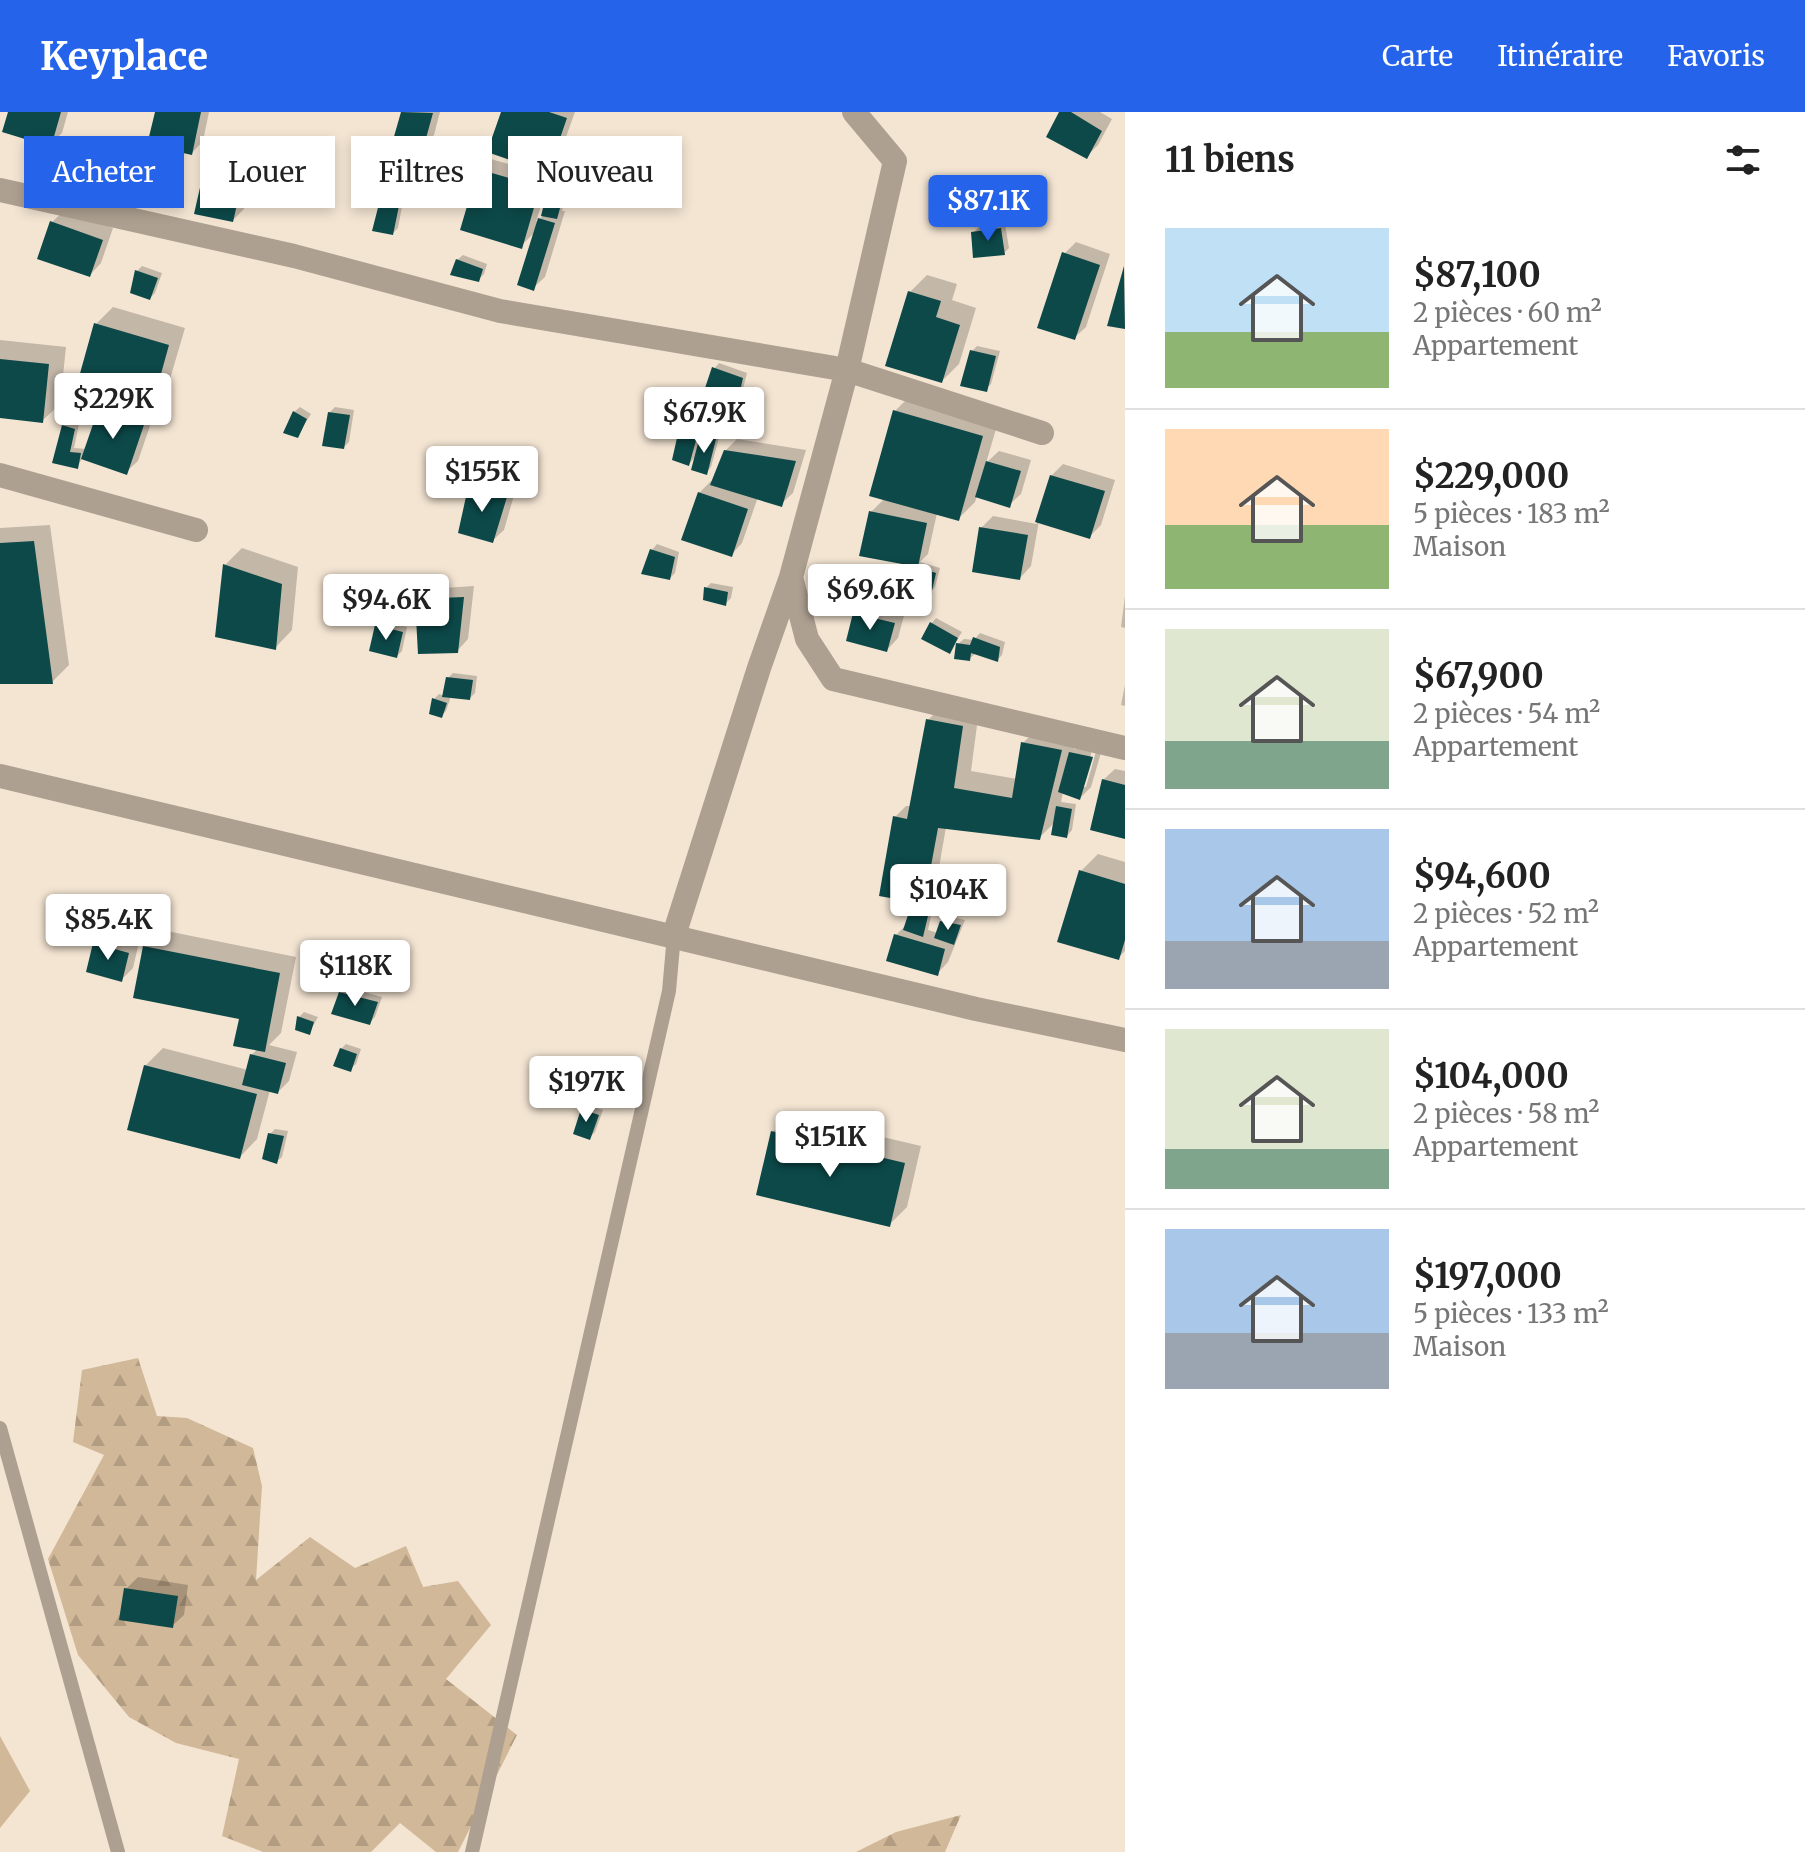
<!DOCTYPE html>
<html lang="fr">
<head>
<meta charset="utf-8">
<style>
	:root { --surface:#fff; --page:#f6f6f6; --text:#222; --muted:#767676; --line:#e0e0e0; --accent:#2563eb }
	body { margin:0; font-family:Merriweather,serif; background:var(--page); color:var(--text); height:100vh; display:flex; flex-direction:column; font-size:30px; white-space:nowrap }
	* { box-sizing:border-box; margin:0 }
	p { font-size:26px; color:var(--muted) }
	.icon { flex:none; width:44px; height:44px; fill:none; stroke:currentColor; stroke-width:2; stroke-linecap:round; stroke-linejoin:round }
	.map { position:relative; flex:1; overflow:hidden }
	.side { display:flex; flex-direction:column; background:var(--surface); width:680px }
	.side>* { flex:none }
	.guide { position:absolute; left:24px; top:24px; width:760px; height:72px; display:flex; gap:16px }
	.price { position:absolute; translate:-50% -68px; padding:0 18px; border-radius:8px; background:#fff; color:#222; font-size:26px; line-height:52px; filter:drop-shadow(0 2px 4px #0008) }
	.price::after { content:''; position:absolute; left:50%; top:48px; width:24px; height:18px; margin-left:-12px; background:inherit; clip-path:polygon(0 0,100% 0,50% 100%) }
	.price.on { background:var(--accent); color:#fff }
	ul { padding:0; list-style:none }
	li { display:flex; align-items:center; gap:24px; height:200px; padding:0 40px }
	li+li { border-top:2px solid var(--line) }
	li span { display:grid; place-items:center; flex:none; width:224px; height:160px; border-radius:0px; color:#555 }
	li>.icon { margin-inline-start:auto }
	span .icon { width:96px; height:96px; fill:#fffc; stroke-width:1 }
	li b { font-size:34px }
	h2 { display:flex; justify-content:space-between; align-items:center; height:96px; padding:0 40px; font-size:34px }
	.tag { padding:0 28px; border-radius:0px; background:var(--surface); box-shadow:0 4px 12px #0003; font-size:28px; line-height:72px }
	.tag.on { background:var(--accent); color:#fff }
	header { display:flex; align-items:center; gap:48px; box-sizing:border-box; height:112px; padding:0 40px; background:var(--accent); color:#fff }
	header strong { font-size:38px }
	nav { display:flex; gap:44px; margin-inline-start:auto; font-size:28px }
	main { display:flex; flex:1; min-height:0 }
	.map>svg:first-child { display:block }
	.grass { fill:#d1b898 }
	.forest { fill:url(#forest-firs) }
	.shadow { fill:#0003; fill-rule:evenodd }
	.building { fill:#0d4949 }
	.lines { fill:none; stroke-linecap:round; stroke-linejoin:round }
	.lane { stroke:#ada091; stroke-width:14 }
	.street { stroke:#ada091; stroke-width:24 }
</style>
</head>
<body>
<header>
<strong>Keyplace</strong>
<nav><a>Carte</a><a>Itinéraire</a><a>Favoris</a></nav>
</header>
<main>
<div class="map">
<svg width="1125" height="1740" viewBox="0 0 1125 1740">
	<defs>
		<pattern id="forest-firs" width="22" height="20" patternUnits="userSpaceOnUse" patternTransform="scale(2)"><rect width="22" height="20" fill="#d1b898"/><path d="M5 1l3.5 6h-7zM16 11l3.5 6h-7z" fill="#b39d82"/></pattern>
	</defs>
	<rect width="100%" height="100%" fill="#f4e5d3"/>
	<path class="grass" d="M0 1624 30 1679 0 1716Z"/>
	<path class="forest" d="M138 1246 157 1304 187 1306 253 1336 262 1374 256 1468 310 1425 355 1456 406 1434 423 1475 458 1469 491 1513 446 1567 517 1623 458 1740H436L400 1711 371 1740H263L222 1724 239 1647 176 1631 129 1605 78 1543 48 1447 104 1343 73 1330 82 1258Z
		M961 1703 945 1740H856L896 1720Z"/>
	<path class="shadow" d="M10 0H68L62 21 50 32Z
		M157 0H209L203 29 192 41Z
		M403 0H440L434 23 422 34 395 26Z
		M503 0H575L558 47 547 59Z
		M1061 0H1100L1112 7 1098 33 1086 45Z
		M217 47 254 55 244 97 233 108 205 59Z
		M491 47 550 64 536 110 544 103 552 69 558 64 571 66 562 99H565L545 165 533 176 536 119 521 134 480 58Z
		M389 76 405 79 398 116 393 121 384 81Z
		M64 99 113 116 101 151 90 163 52 110Z
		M1005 112 1009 136 1004 141 973 121 978 116Z
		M1076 130 1110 142 1086 215 1074 226 1064 142Z
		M463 143 487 152 484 162 478 168 457 148Z
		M142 154 162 161 155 181 150 186 137 159Z
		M927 163 957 172 952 188 976 196 959 252 942 269 910 180Z
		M113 195 185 216 170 267 153 285 96 212Z
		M0 228 66 235 60 292 42 309 0 304Z
		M977 234 1000 239 991 272 986 277 972 239Z
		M719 251 747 261 743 277 738 282 714 257Z
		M912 282 999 307 986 351 999 339 1031 348 1021 382 1009 393 977 384 975 390 958 407 937 401 928 442 920 450 940 456 935 475 930 480 915 477 920 454 862 442 871 400 885 386 895 299Z
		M113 284 155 299 138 349 126 360 83 345 77 355 54 350 64 314 69 309 79 312 74 336 87 337 101 296Z
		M300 295 311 302 297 324 294 300Z
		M335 295 354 298 349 330 344 335 330 300Z
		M687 313 702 316 699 328 707 320 720 322 711 355 706 361 696 344 689 352 681 318Z
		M737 327 806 338 793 381 781 392 758 385 742 431 731 443 699 381 711 369 714 370 725 339Z
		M1063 352 1115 368 1101 413 1090 424 1039 409 1031 454 1020 466 981 416 993 404 1037 412 1051 364Z
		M482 361 517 373 504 418 492 429 470 372Z
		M50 413 69 553 52 570H0V416Z
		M657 432 679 440 675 461 670 466 652 438Z
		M242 436 298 455 292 518 275 536 225 453Z
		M711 471 733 475 731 486 726 491 706 476Z
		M474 474 468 527 457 539 417 488 428 477Z
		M1125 484V516L1121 515Z
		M866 490 905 500 898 526 887 538 855 502Z
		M936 506 962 520 949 540 931 512Z
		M382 509 407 515 402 539 397 544 377 514Z
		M980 521 1005 530 1002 543 997 548 976 541 969 547 958 532 964 527 974 528Z
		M453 561 477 564 475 581 470 586 451 584 446 599 441 604 434 587 439 582 445 584 448 566Z
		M1125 573V594L1121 593Z
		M945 591 979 598 971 659 1017 667 1023 631 1040 614 1078 621 1074 638 1082 629 1103 634 1091 675 1080 686 1063 680 1061 690 1076 692 1072 718 1067 724 1055 710 1039 726 946 715 935 779 924 790 895 705 906 694H911L928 608ZM1093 635 1097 636 1086 675H1082Z
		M1115 657 1125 659V725L1103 668Z
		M1098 742 1125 750V839L1118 846 1081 759Z
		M916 796 932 799 928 818 938 821 942 810 947 804 965 808 948 850 937 862 896 823 907 812 911 802Z
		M162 818 296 845 281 921 269 933 297 940 289 969 278 980 270 978 257 1027 240 1045 145 954 163 936 248 958 251 943 258 937 241 905 145 835Z
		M106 821 139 830 133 856 122 867 94 832Z
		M346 875 382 885 375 905 370 910 341 881Z
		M304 900 318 905 309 921 299 905Z
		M346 932 361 937 356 952 350 957 341 937Z
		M588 993 603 998 595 1020 590 1025 583 998Z
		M790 1003 921 1034 907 1095 890 1112 773 1020Z
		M275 1017 288 1019 282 1045 276 1050 270 1022Z
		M138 1465 188 1473 184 1503 172 1514 126 1477Z"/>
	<path class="building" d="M8 0H61L51 35 2 20Z
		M155 0H201L192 43 147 33Z
		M401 0 433 1 423 37 393 28Z
		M501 0H549L567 6 548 61 487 40Z
		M1059 0H1071L1102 19 1087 47 1046 25Z
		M478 57 540 75 522 137 460 118Z
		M204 58 243 66 233 110 194 102Z
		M550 68 567 71 557 107 541 104Z
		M382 80 401 84 393 123 372 119Z
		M538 106 555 111 534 179 517 173Z
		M50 109 103 128 90 165 37 147Z
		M1001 116 1005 143 973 146 971 120Z
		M1062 140 1100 153 1075 228 1037 216Z
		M456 147 483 157 479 170 450 163Z
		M1124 154 1125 217 1107 214Z
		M135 158 158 166 150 188 130 181Z
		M908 179 941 189 936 205 960 213 942 271 885 254Z
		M94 211 169 233 154 287 79 265Z
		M970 238 996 244 987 280 960 274Z
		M0 247 49 252 43 311 0 306Z
		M712 255 743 266 739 284 705 276Z
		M99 295 145 310 127 363 81 347Z
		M893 298 983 324 959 409 869 384Z
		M293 299 307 307 298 326 283 321Z
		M328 300 350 303 344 337 322 334Z
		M62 313 75 317 70 340 81 341 78 357 52 351Z
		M679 317 698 321 689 354 672 348Z
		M700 324 716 327 707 363 691 358Z
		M724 338 796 349 782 395 710 373Z
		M986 349 1021 359 1010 396 975 385Z
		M1050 363 1105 379 1090 427 1035 410Z
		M469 371 507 385 493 431 458 421Z
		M698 380 748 397 732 445 681 428Z
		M869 399 927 411 918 455 859 444Z
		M979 415 1028 423 1020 468 972 460Z
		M34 429 53 572H0V431Z
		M650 437 675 445 670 468 641 462Z
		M223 452 282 472 276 538 215 525Z
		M918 455 936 461 931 483 912 479Z
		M704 475 728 480 726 494 703 488Z
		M464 485 458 541 418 542 415 487Z
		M853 501 895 511 887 540 846 529Z
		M930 510 958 526 950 542 921 527Z
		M375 513 403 520 397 546 369 539Z
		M973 525 1000 535 998 550 971 541 970 549 954 547 956 531 970 533Z
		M446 565 473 568 470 588 442 585Z
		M432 586 447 591 442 606 429 602Z
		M926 607 963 614 954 676 1012 686 1021 630 1062 638 1040 728 938 716 924 792 879 784 893 704 907 707Z
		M1069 640 1093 645 1080 688 1058 680Z
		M1102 667 1125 673V727L1090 718Z
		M1056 694 1072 697 1067 726 1051 723Z
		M1079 758 1125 772V828L1119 848 1057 830Z
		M909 800 928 804 923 825 903 818Z
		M940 809 961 813 954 833 934 826Z
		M894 822 945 837 938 864 886 849Z
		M93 831 129 841 122 870 86 860Z
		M143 834 280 861 265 940 233 934 239 907 133 886Z
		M339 880 378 890 370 913 331 902Z
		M297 904 314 910 310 923 295 918Z
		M340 936 357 942 351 960 333 954Z
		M250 942 286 951 278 982 242 973Z
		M144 953 257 982 240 1047 127 1018Z
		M581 997 599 1003 590 1028 573 1022Z
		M771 1019 905 1051 890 1115 756 1083Z
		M268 1021 284 1024 277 1052 262 1047Z
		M124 1476 178 1484 173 1516 119 1508Z"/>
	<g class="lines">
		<path class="lane" d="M0 1316 118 1740
			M472 1740 669 879 674 823"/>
		<path class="street" d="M0 78 294 144 500 199 847 258 1042 321
			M0 363 196 418
			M791 465 807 527 833 567 1125 636
			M0 664 976 897 1125 928
			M674 823 759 556 791 465 847 258 895 49 854 0"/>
	</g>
</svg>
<b class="price on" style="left:988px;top:131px">$87.1K</b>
<b class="price" style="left:113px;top:329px">$229K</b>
<b class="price" style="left:704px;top:343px">$67.9K</b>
<b class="price" style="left:482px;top:402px">$155K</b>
<b class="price" style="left:870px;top:520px">$69.6K</b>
<b class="price" style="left:386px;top:530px">$94.6K</b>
<b class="price" style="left:948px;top:820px">$104K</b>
<b class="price" style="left:108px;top:850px">$85.4K</b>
<b class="price" style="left:355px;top:896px">$118K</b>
<b class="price" style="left:586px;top:1012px">$197K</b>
<b class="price" style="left:830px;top:1067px">$151K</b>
<div class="guide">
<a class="tag on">Acheter</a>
<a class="tag">Louer</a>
<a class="tag">Filtres</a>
<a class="tag">Nouveau</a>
</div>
</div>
<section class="side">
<h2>11 biens<svg class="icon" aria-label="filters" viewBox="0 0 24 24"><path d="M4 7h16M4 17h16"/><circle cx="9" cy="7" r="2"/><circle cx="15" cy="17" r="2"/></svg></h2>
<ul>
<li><span style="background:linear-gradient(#bfe0f5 65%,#8fb573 0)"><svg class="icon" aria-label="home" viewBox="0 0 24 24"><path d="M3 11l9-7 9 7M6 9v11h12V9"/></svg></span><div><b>$87,100</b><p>2 pièces · 60 m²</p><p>Appartement</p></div></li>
<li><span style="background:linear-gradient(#ffd9b3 60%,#8fb573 0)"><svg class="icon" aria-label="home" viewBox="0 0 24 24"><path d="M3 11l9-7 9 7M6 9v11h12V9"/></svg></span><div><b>$229,000</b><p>5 pièces · 183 m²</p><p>Maison</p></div></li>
<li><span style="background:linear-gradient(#dfe7d0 70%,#7fa58c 0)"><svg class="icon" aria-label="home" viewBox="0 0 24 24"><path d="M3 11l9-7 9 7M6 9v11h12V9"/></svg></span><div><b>$67,900</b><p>2 pièces · 54 m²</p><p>Appartement</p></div></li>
<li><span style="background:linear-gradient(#a9c7e8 70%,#9aa5b1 0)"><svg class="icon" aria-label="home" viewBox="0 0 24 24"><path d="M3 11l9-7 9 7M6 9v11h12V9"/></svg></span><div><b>$94,600</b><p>2 pièces · 52 m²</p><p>Appartement</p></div></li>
<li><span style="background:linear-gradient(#dfe7d0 75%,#7fa58c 0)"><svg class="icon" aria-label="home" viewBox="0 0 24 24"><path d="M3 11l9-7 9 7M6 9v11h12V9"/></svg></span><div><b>$104,000</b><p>2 pièces · 58 m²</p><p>Appartement</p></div></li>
<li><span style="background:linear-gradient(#a9c7e8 65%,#9aa5b1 0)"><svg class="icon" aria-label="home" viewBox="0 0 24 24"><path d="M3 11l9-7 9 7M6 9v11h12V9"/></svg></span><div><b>$197,000</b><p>5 pièces · 133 m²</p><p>Maison</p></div></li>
</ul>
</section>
</main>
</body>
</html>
